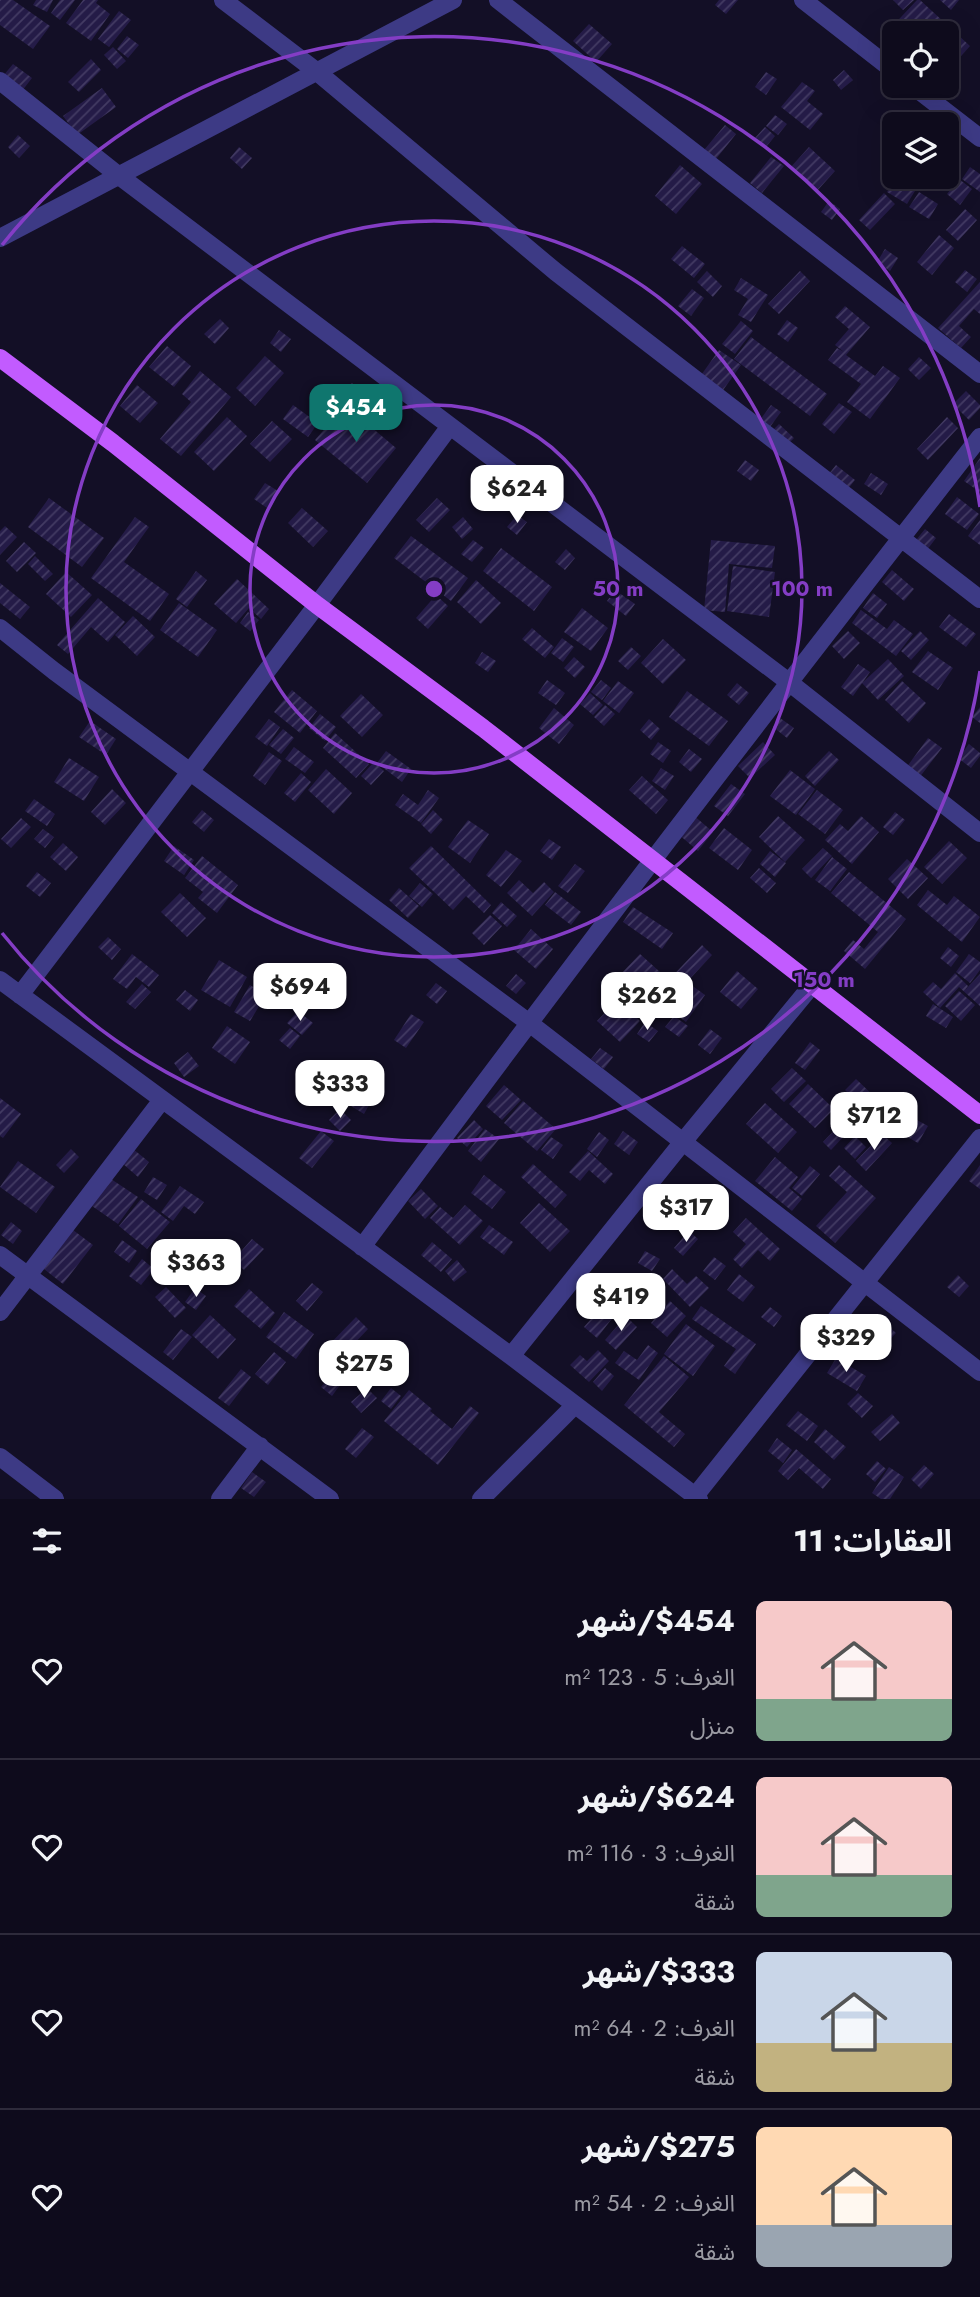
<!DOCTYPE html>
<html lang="ar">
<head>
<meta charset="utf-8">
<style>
	:root { --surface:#0e0b1c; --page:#1c1929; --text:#f1f3f6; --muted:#9b9ba3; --line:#2e2b3b; --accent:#0f766e }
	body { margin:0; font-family:Jost,"Noto Sans Arabic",sans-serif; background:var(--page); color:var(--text); direction:rtl; height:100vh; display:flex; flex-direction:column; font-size:26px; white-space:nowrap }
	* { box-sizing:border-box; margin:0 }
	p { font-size:23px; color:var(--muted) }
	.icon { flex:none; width:38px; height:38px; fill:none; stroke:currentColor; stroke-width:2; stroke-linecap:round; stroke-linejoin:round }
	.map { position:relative; height:1499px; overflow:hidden; direction:ltr }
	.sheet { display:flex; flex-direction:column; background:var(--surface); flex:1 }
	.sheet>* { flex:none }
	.buttons { position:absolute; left:882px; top:21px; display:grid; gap:14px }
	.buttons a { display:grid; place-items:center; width:77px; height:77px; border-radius:10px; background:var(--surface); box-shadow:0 7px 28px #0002,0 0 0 2px var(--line); font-size:35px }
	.price { position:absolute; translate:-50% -60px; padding:0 16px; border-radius:14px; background:#fff; color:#222; font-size:23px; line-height:46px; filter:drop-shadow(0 2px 4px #0008) }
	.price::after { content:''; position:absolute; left:50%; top:42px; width:21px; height:16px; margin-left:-10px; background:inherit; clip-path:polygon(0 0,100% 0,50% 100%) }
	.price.current { background:var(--accent); color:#fff }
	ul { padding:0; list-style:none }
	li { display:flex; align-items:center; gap:21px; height:175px; padding:0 28px }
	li+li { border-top:2px solid var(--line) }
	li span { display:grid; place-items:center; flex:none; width:196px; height:140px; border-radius:10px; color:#555 }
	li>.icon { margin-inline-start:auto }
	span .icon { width:84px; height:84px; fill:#fffc; stroke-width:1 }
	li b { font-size:30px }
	h2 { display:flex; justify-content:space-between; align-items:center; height:84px; padding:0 28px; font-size:30px }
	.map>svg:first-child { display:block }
	.building { fill:url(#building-hatch) }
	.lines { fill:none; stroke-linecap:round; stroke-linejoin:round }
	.street { stroke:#3d3a85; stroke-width:18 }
	.primary { stroke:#c25bff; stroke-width:18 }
	.ring { fill:none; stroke:#843dc5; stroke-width:3.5 }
	.centre { fill:#843dc5; stroke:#130f26; stroke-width:3.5 }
	.ring-label { font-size:21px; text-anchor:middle; font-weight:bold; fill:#843dc5; stroke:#130f26; stroke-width:5; stroke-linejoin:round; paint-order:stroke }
</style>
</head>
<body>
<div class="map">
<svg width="980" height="1499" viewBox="0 0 980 1499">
	<defs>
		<pattern id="building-hatch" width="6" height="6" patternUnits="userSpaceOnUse" patternTransform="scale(1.75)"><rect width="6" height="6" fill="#241b47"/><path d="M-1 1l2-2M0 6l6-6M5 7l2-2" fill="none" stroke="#433b63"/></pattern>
	</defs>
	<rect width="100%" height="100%" fill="#130f26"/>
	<path class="building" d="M0 0H13L50 26 33 49 0 25Z
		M36 0H53L47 12 33 5Z
		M60 0H75L60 20 51 13Z
		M83 0H98L96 3 110 14 91 41 66 23Z
		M719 0H738L726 14 715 5Z
		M893 0H914L903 10Z
		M917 0H920L970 46 961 56 947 43V33H894V41L886 33Z
		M940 0H959L951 10Z
		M119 11 131 20 109 47 98 39Z
		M589 24 612 44 596 62 573 41Z
		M127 36 139 45 128 58 117 49Z
		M113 47 126 61 117 69 104 55Z
		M91 59 101 70 79 92 68 82Z
		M13 64 32 78 22 91 3 76Z
		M844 70 853 80 841 90 833 80Z
		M766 72 777 79 766 95 755 87Z
		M802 82 815 91 807 101 823 114 810 130 781 107Z
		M102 88 116 107 77 135 63 116Z
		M903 114 913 124H894V136L887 129Z
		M775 115 787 124 778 135 766 126Z
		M725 125 736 134 716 159 704 150Z
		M765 127 775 136 766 147 755 138Z
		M18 135 30 146 19 158 8 147Z
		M239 147 252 158 242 169 230 158Z
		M809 147 835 171 816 192 790 168Z
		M771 157 784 166 762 193 750 183Z
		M680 165 702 184 676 214 655 196Z
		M970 167 980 174V192L962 179Z
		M896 177H904L918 186 907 204 887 192Z
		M959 179 972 189 960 205 947 194Z
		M919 192 938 204 929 219 909 207Z
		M884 193 895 204 870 230 859 220Z
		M829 201 840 209 832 220 821 212Z
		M965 209 977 220 958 241 946 230Z
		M939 235 954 248 932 275 917 262Z
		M682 246 705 264 694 278 671 259Z
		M885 249 898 258 890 271 877 262Z
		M965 270 977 279 967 292 955 282Z
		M707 271 722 286 713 297 697 282Z
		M800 271 810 281 779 314 768 304Z
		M741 278 768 295 751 322 738 315 748 299 734 290Z
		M980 282V314L974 309 959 326 971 337 961 348 938 328Z
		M692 289 704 298 691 316 678 306Z
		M845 306 870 327 846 355 875 376 883 366 900 378 870 419 847 402 861 384 828 360 837 348 844 352 835 345 849 329 835 317Z
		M220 319 229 328 215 344 204 334Z
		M787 320 798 328 788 342 777 334Z
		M741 321 753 331 735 354 722 344Z
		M279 330 291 339 281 352 270 343Z
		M751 337 827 394 810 416 734 359Z
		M167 346 191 366 174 387 149 367Z
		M719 350 741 365 721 393 699 378Z
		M265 356 284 373 255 406 236 388Z
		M919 357 931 368 919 380 908 369Z
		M200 371 231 397 181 456 160 439 191 402 182 394Z
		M352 383 368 398 358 409 341 395Z
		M137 385 158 403 140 423 120 406Z
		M966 391 980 405V408L969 420 953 404Z
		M839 403 852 412 834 434 822 424Z
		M293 405 318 423 308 437 283 419Z
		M345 405 396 448 367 483 315 440Z
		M771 405 781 412 767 431 757 424Z
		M227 417 247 436 214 471 194 452Z
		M947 417 958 428 928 460 917 449Z
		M272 421 292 439 270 462 250 444Z
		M779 424 794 438 787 445 772 431Z
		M980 458V492L964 481Z
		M745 460 759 470 751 481 737 471Z
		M836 465 855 480 847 490 828 475Z
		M871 473 888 484 881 495 864 484Z
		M265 483 278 491 267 508 254 499Z
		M957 497 979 514 967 530 945 514Z
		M49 498 104 538 82 567 28 527Z
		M437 498 450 510 429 532 416 520Z
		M302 508 328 531 313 547 288 523Z
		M517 515 527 522 517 535 507 527Z
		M135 517 149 527 124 562 169 594 150 621 91 578Z
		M463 517 473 529 462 539 452 527Z
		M980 520V545L968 536Z
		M5 526 17 537 0 555V531Z
		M925 529 936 538 927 550 916 540Z
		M411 536 468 578 451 601 394 558Z
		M473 540 484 548 472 562 461 554Z
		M711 540 775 546 772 568 729 564 725 612 704 610Z
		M24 542 36 553 17 572 6 561Z
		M501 548 552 587 534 611 483 571Z
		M566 549 575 558 565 570 555 562Z
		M35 556 53 574 45 581 28 564Z
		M733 566 775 572 769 617 727 611Z
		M892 570 914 589 904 601 882 582Z
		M196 571 207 580 187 607 176 599Z
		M66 572 92 595 71 617 46 594Z
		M237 579 269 609 261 619 249 608 236 623 214 604Z
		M476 580 501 603 481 624 457 602Z
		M0 583 30 607 20 619 0 603Z
		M615 590 635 604 626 616 607 601Z
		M873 593 887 604 877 618 863 608Z
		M436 595 448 606 428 629 416 618Z
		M98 598 125 622 108 642 91 627 68 654 57 645Z
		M179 603 217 630 198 657 160 630Z
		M582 608 608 628 591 651 564 632Z
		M861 610 887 629 894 620 913 634 896 656 852 623Z
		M248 612 259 620 250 631 240 623Z
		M949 614 976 634 966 647 939 627Z
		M133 616 155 637 137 656 115 635Z
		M532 628 554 647 545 658 522 639Z
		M848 631 860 643 844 659 832 646Z
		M920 631 929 640 911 660 901 651Z
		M562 638 574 647 563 662 551 653Z
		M663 639 686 660 663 684 641 663Z
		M631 647 641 656 628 670 618 661Z
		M928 651 953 668 938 690 912 672Z
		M482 652 496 661 488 672 475 663Z
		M574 657 585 667 575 678 564 668Z
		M888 659 904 676 878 700 862 683Z
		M858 664 870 672 853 696 841 687Z
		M547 680 565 693 556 705 538 693Z
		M601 680 611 688 602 700 591 692Z
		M618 681 634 693 619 713 603 701Z
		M902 681 926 703 909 723 885 700Z
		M737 683 749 693 739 705 727 695Z
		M292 690 317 711 300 733 274 712Z
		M687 691 728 721 709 746 669 717Z
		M590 693 603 705 593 715 580 704Z
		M361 694 383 715 362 737 340 716Z
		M605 705 615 714 604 726 594 717Z
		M980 707V723L972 717Z
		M554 708 574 725 559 744 539 728Z
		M320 714 336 727 325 741 309 728Z
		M780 718 794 728 787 738 773 727Z
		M269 719 280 727 267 746 255 737Z
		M649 719 660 729 651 740 640 730Z
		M90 721 116 739 106 755 79 737Z
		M283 729 294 738 281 754 269 745Z
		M335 733 369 764 356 778 323 748Z
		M928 738 942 748 919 778 906 768Z
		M658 742 671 751 663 763 650 754Z
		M763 742 775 755 750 778 738 766Z
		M969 744 980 753V756L971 768 958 758Z
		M294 747 314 762 305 773 285 759Z
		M689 749 702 759 691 772 679 762Z
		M386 751 411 769 402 782 377 763Z
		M829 751 839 760 815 786 805 776Z
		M269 752 282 761 265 785 253 776Z
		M69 758 99 777 84 801 54 782Z
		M374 762 384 771 371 785 361 776Z
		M661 768 674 776 665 790 652 781Z
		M326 769 352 793 334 814 308 790Z
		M790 770 815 789 796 815 770 796Z
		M301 773 311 782 295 802 284 793Z
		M642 776 668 800 656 814 629 790Z
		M731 784 745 794 728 816 714 806Z
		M112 789 126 803 105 825 91 812Z
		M428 790 439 798 421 823 395 805 403 794 418 805Z
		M817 790 843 810 825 834 798 814Z
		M34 799 55 814 47 826 25 811Z
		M202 810 214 820 204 832 192 822Z
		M433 810 443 820 431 834 421 824Z
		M895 812 905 820 893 835 883 827Z
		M692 814 713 832 698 851 677 833Z
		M778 816 805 840 785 862 759 837Z
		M861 816 879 832 852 864 825 840 840 824 848 831Z
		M21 818 31 827 11 848 1 839Z
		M468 820 489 834 470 863 448 847Z
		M724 828 752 850 738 870 709 848Z
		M43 829 54 837 45 848 34 839Z
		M549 839 561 847 552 860 540 851Z
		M949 841 967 858 942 884 924 867Z
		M63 843 78 857 66 871 50 857Z
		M174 846 194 860 184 875 164 861Z
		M431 846 491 905 484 913 466 896 453 910 409 868Z
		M823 848 832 856 811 878 802 869Z
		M506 850 522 861 501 887 486 875Z
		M770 851 786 863 775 877 760 864Z
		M202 856 238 885 217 913 198 898 203 892 185 878Z
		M832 857 847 869 830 891 815 880Z
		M907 859 928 878 908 899 888 879Z
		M575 864 585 871 568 893 558 886Z
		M759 868 776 883 767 893 750 878Z
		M37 872 51 883 40 897 26 886Z
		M849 872 906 919 865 969 844 951 853 940 864 949 878 932 831 893Z
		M519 880 533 893 544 882 554 892 532 916 507 893Z
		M420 883 433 894 422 907 409 896Z
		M399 888 419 906 408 918 389 900Z
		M928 890 947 905 954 896 980 917 962 942 917 905Z
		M555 892 581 912 571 925 545 905Z
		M180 893 206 918 187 937 161 912Z
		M501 902 517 916 507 927 492 913Z
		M633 907 673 933 662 949 623 922Z
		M490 915 502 926 484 945 472 933Z
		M531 929 553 949 536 969 514 950Z
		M108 937 121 949 112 960 98 947Z
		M702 945 712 955 674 996 663 986Z
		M948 947 959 956 951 967 940 958Z
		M132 954 159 975 149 987 136 977 127 989 113 979Z
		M640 954 660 972 637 998 616 979Z
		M969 954 980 962V970L970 983 956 972Z
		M219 960 247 977 230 1007 201 990Z
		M737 971 758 989 741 1009 720 992Z
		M955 973 968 986 966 989 980 974V1006L959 987 940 1008 923 992 933 982 941 989Z
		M516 974 526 983 516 994 506 986Z
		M436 983 447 991 437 1004 426 995Z
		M142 984 151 992 135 1009 126 1002Z
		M250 985 266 995 250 1021 234 1012Z
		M694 987 705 995 686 1022 675 1014Z
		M185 990 198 1000 190 1011 176 1000Z
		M959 991 975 1005 961 1021 945 1006Z
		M618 999 640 1021 620 1042 597 1021Z
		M933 1004 953 1017 946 1028 926 1016Z
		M298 1011 313 1023 302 1035 287 1023Z
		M411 1014 424 1022 406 1048 394 1040Z
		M674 1016 688 1026 679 1037 665 1027Z
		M645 1022 658 1031 649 1042 637 1034Z
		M227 1026 250 1042 235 1064 212 1048Z
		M290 1028 300 1036 290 1049 279 1040Z
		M710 1029 722 1038 710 1054 698 1045Z
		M810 1042 820 1050 805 1070 795 1063Z
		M600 1048 613 1057 604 1069 591 1059Z
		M188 1052 199 1066 184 1077 174 1063Z
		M792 1068 806 1081 784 1102 771 1089Z
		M337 1077 373 1098 364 1114 328 1092Z
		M856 1079 878 1100 831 1150 823 1142 859 1104 845 1090Z
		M808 1084 834 1109 815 1128 789 1104Z
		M504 1085 521 1100 502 1120 486 1106Z
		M0 1098 21 1114 3 1138 0 1136Z
		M523 1101 556 1129 537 1151 504 1123Z
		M765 1103 797 1132 778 1153 746 1124Z
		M340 1109 351 1120 340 1131 329 1120Z
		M904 1113 928 1126 918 1143 895 1130Z
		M474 1120 483 1129 467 1147 457 1138Z
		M485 1129 499 1139 481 1162 468 1151Z
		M321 1131 334 1141 312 1168 299 1158Z
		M623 1131 638 1142 629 1155 614 1144Z
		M599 1132 609 1140 597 1157 587 1149Z
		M882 1134 892 1143 866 1171 856 1161Z
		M855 1136 866 1147 855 1159 844 1148Z
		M551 1137 563 1145 553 1159 541 1150Z
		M71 1149 79 1157 64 1173 56 1165Z
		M133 1149 149 1162 138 1177 122 1163Z
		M588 1151 613 1174 605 1184 589 1170 580 1181 569 1172Z
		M775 1157 798 1177 789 1188 802 1199 792 1211 755 1181Z
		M18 1161 55 1187 36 1213 0 1187Z
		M533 1164 567 1195 555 1208 521 1177Z
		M839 1165 876 1198 835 1243 816 1226 847 1192 829 1176Z
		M980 1165V1189L969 1181Z
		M810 1166 820 1174 802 1196 792 1188Z
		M484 1175 506 1192 492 1209 471 1193Z
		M153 1177 167 1185 157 1200 144 1192Z
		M111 1179 138 1197 118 1224 92 1206Z
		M180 1186 204 1202 195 1214 184 1206 173 1221 161 1212Z
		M699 1186 712 1196 702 1209 689 1200Z
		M421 1189 438 1206 425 1219 408 1201Z
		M141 1199 170 1222 147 1249 119 1226Z
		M539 1203 570 1231 550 1252 520 1223Z
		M465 1205 483 1221 460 1245 430 1218 440 1207 453 1218Z
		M746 1218 780 1249 770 1261 758 1250 742 1268 733 1259 746 1244 733 1232Z
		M11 1222 22 1231 13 1244 1 1235Z
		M489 1225 513 1242 504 1255 480 1237Z
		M73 1230 93 1245 63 1284 44 1269Z
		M689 1231 698 1239 683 1256 674 1248Z
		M252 1239 264 1249 244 1270 233 1260Z
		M122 1240 137 1251 129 1263 114 1252Z
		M432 1242 452 1259 441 1272 421 1255Z
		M645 1251 660 1259 652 1271 638 1263Z
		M714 1257 726 1266 715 1280 703 1271Z
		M142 1259 154 1269 141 1285 129 1276Z
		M457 1260 467 1272 454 1282 445 1271Z
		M672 1269 687 1284 696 1276 709 1288 690 1307 663 1279Z
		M739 1274 755 1287 743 1302 727 1290Z
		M958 1275 969 1286 959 1297 947 1287Z
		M312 1283 323 1292 307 1311 296 1301Z
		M166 1287 186 1308 175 1318 155 1297Z
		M195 1288 206 1296 196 1310 185 1302Z
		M249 1289 275 1313 261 1329 234 1306Z
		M670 1301 686 1316 667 1337 651 1323Z
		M602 1306 614 1316 597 1338 584 1327Z
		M701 1306 756 1344 735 1374 724 1366 736 1349 692 1319Z
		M770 1307 782 1316 774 1327 761 1317Z
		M284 1312 314 1334 296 1359 266 1337Z
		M210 1315 236 1339 218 1359 192 1335Z
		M626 1316 637 1327 616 1350 605 1340Z
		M356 1317 368 1329 335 1364 322 1352Z
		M885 1323 896 1333 885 1345 874 1335Z
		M686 1324 715 1346 693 1376 664 1354Z
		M181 1329 192 1337 173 1360 163 1352Z
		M384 1340 407 1361 395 1375 371 1354Z
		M648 1345 658 1353 639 1380 615 1363 624 1351 637 1360Z
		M598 1350 609 1361 589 1382 570 1365 580 1355 587 1361Z
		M274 1352 286 1362 268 1385 255 1374Z
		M664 1356 689 1377 659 1412 685 1434 674 1447 624 1405Z
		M836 1358 866 1376 857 1391 827 1373Z
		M338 1365 349 1373 332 1396 321 1387Z
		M605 1368 614 1376 602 1391 593 1382Z
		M241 1369 251 1377 229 1406 218 1398Z
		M367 1388 377 1398 361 1413 351 1402Z
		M391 1388 401 1396 391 1409 381 1401Z
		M409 1390 432 1409 430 1411 452 1429 470 1406 479 1413 438 1465 384 1421Z
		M858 1393 873 1406 862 1418 847 1404Z
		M798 1411 818 1426 807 1441 786 1425Z
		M892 1414 900 1423 880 1441 871 1432Z
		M362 1428 374 1437 356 1458 345 1449Z
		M825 1429 846 1447 834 1460 814 1442Z
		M777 1438 792 1450 783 1463 768 1451Z
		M796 1449 831 1479 823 1489 799 1468 788 1480 778 1471Z
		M877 1461 886 1469 875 1482 866 1474Z
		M924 1465 934 1474 921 1489 911 1479Z
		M889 1467 904 1477 890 1499H881L872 1493Z
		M252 1472 266 1482 254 1497 241 1488Z"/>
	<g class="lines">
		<path class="street" d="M223 0 316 71 556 272 980 599
			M498 0 980 374
			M803 0 894 71
			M0 81 118 175 790 683 980 833
			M913 86 980 138
			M0 238 453 0
			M0 628 54 671 528 1022 980 1372
			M0 980 511 1356 699 1499
			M20 995 317 605 450 426
			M362 1247C564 974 771 704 980 437
			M0 1255 330 1499
			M0 1312 162 1100
			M511 1356 682 1143 813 984
			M0 1457 55 1499
			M695 1496 980 1138
			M220 1499 260 1446
			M481 1499 574 1406"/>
		<path class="primary" d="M0 358 113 443 317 605 483 728 980 1115"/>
	</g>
	<g class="ring">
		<circle cx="434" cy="589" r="184"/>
		<circle cx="434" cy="589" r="368"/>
		<path d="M980 671A552 552 0 0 1 2 933M2 245A552 552 0 0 1 980 507"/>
	</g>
	<circle cx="434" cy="589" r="10" class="centre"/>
	<g class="ring-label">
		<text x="618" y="596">50 m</text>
		<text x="802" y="596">100 m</text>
		<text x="824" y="987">150 m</text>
	</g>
</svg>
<div class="buttons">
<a><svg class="icon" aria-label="locate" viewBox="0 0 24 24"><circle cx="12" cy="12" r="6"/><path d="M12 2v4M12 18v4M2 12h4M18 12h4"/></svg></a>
<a><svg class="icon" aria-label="layers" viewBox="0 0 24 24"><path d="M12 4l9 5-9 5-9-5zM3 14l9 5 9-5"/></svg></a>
</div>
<b class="price current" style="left:356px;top:444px">$454</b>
<b class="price" style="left:517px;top:525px">$624</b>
<b class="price" style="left:300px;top:1023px">$694</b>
<b class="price" style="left:647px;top:1032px">$262</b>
<b class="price" style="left:340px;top:1120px">$333</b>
<b class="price" style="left:874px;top:1152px">$712</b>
<b class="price" style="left:686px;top:1244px">$317</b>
<b class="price" style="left:196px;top:1299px">$363</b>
<b class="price" style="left:621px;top:1333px">$419</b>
<b class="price" style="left:846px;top:1374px">$329</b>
<b class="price" style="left:364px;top:1400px">$275</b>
</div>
<section class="sheet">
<h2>العقارات: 11<svg class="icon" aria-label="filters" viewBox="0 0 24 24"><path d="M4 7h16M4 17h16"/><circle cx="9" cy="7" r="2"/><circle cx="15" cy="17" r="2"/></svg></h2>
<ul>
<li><span style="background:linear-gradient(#f6c9c9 70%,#7fa58c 0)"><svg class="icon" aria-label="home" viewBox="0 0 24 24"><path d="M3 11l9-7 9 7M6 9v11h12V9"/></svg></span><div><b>$454/شهر</b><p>الغرف: 5 · 123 m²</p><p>منزل</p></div><svg class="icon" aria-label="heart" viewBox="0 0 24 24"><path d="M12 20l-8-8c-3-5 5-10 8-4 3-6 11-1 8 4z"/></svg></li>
<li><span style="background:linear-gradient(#f6c9c9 70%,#7fa58c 0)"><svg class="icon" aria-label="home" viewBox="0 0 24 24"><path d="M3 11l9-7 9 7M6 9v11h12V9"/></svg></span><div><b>$624/شهر</b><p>الغرف: 3 · 116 m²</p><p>شقة</p></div><svg class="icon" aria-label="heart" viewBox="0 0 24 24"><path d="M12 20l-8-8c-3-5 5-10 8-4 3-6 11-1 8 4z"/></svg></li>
<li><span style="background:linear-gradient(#c9d6e8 65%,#c2b280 0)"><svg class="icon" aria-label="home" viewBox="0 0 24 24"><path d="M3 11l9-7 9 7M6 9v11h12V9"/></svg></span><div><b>$333/شهر</b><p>الغرف: 2 · 64 m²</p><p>شقة</p></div><svg class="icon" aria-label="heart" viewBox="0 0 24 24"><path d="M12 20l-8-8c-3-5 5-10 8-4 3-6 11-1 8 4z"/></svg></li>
<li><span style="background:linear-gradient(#ffd9b3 70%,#9aa5b1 0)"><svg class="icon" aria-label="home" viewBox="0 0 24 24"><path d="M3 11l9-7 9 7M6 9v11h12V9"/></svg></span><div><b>$275/شهر</b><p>الغرف: 2 · 54 m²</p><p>شقة</p></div><svg class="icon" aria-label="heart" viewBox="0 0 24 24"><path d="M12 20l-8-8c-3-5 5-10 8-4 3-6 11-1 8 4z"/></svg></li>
</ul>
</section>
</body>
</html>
